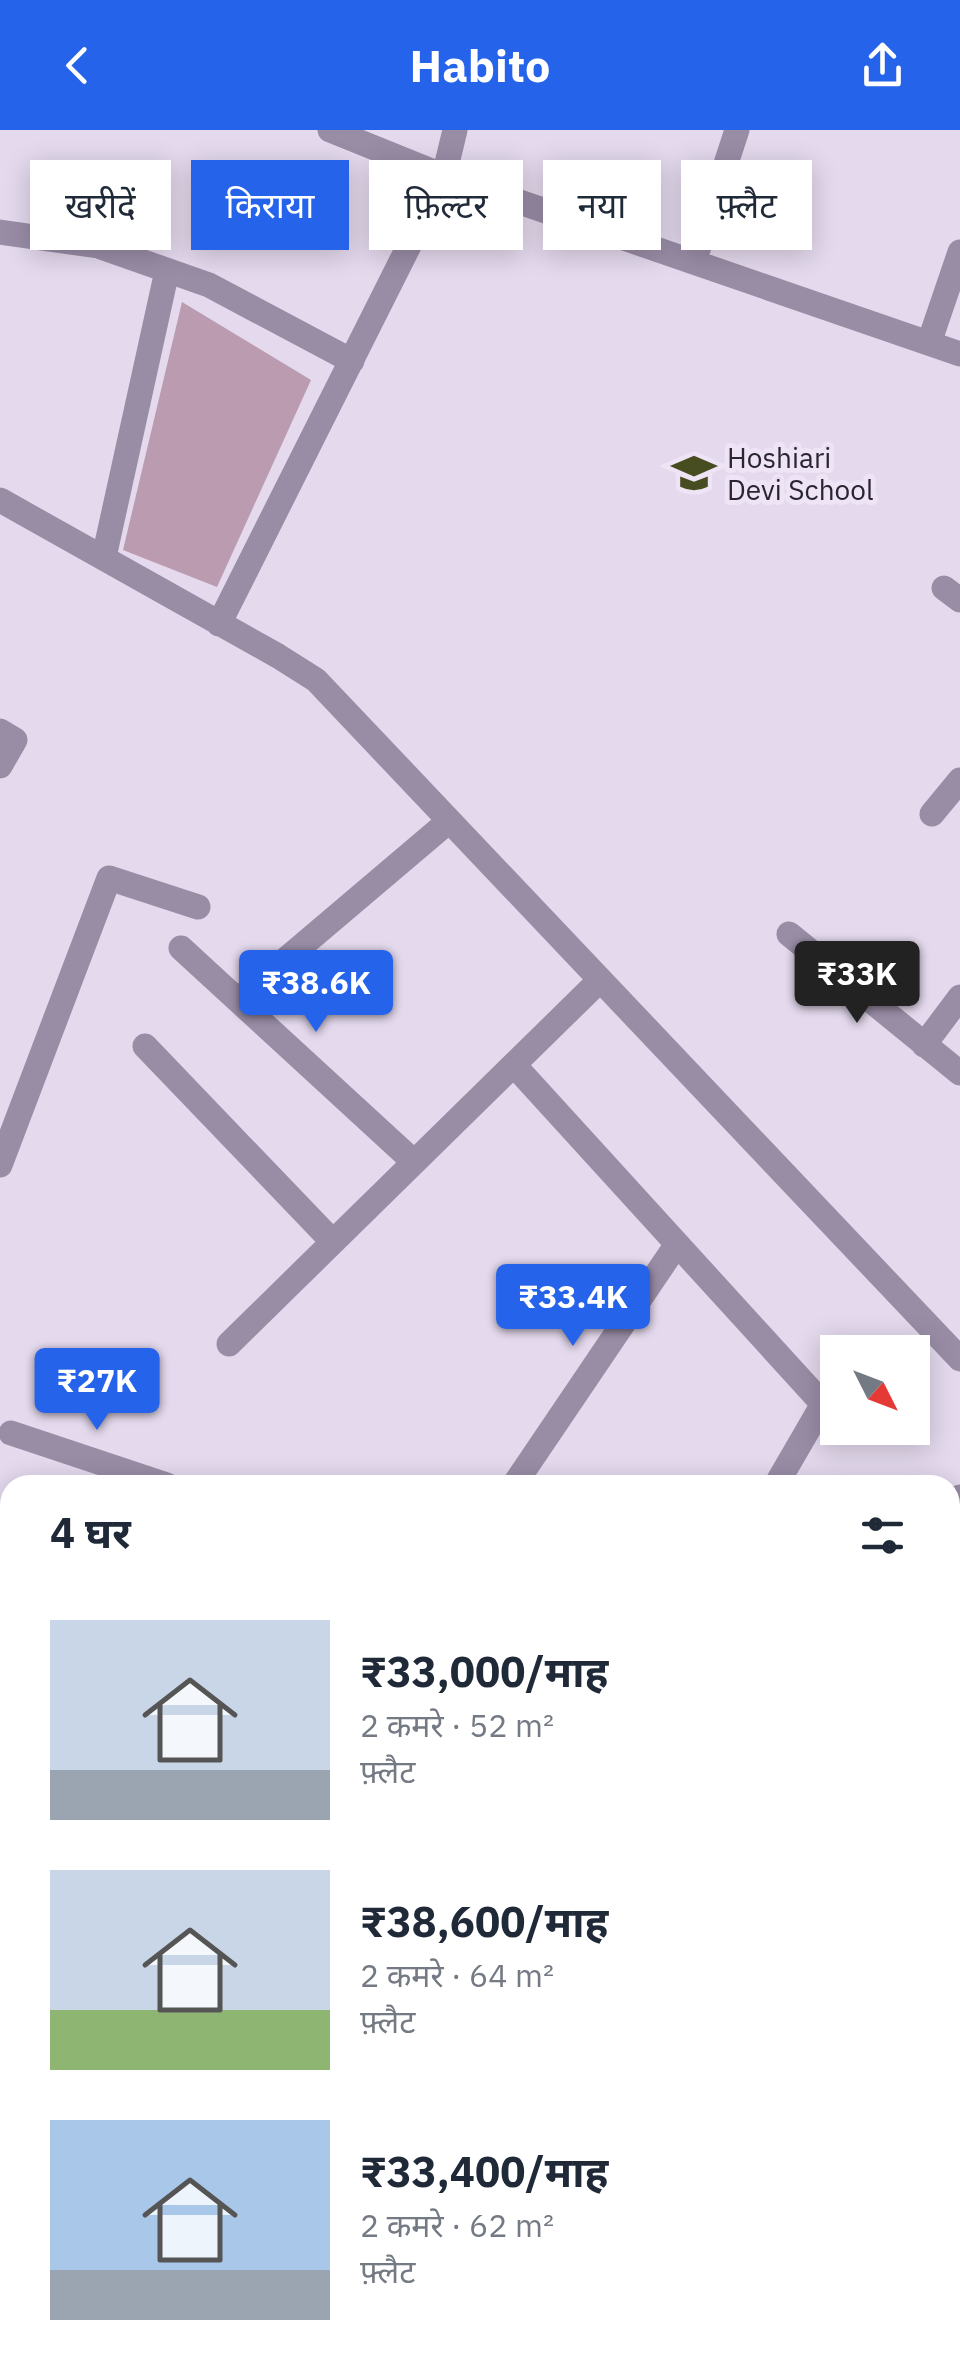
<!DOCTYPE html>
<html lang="hi">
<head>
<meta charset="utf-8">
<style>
	:root { --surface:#fff; --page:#f2f2f3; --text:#1f2937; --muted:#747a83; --accent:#2563eb }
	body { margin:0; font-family:"IBM Plex Sans","Noto Sans Devanagari",sans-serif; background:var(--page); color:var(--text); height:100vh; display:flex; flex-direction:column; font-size:38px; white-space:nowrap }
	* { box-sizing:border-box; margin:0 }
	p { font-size:32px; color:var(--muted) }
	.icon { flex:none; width:55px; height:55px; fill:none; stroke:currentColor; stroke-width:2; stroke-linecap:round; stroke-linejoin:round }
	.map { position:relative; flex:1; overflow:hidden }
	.side { position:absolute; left:0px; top:1345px; width:960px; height:890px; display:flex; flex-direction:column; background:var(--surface); border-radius:30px 30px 0 0; box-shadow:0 5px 25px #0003 }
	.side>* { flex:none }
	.guide { position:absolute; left:30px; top:30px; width:900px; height:90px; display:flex; gap:20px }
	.needle { width:65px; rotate:132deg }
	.buttons { position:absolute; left:820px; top:1205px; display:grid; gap:20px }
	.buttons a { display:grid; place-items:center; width:110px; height:110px; border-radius:0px; background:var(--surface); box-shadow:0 5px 25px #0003; font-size:50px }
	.price { position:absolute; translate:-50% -85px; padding:0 22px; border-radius:10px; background:var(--accent); color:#fff; font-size:32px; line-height:65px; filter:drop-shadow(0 2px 5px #0008) }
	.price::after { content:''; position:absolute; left:50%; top:60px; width:30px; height:22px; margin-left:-15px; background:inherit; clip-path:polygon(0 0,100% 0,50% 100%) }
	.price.current { background:#222; color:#fff }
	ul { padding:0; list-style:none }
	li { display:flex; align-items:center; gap:30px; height:250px; padding:0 50px }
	li span { display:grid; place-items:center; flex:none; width:280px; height:200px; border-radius:0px; color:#555 }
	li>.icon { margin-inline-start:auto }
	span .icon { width:120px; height:120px; fill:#fffc; stroke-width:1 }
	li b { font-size:42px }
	h2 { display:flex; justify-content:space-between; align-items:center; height:120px; padding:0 50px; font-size:42px }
	.chip { padding:0 35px; border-radius:0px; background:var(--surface); box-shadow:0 5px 25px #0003; font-size:35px; line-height:90px }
	.chip.current { background:var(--accent); color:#fff }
	header { display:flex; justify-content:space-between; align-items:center; height:130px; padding:0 50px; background:var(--accent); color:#fff; font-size:45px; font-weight:700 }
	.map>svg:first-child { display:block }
	.green { fill:#ba9baf }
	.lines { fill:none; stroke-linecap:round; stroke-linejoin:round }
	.path { stroke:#9386a2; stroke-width:6; stroke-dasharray:5 5; stroke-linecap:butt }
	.minor { stroke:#998da6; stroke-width:25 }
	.major { stroke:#625971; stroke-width:25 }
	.highway { stroke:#453e51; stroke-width:30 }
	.labels { text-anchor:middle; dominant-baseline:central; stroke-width:10; stroke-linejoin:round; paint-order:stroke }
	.poi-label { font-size:28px; fill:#2a2631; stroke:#eee4f6; text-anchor:start }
</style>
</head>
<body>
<header><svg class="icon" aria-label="back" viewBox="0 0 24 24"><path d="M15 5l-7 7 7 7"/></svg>Habito<svg class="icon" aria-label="share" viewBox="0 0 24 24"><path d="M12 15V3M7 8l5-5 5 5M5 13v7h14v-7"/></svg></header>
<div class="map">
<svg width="960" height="2235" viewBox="0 0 960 2235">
	<rect width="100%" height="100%" fill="#e4d9ed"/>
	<path class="green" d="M182 172 311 250 217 457 123 420Z
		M0 2078 10 2086V2225H64L63 2235H0Z"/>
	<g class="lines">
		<path class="path" d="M902 2225 921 2235"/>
		<path class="minor" d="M330 0 444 46 960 224
			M0 102 98 116 209 155 352 231
			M694 132 737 0
			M929 213 960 122
			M0 370 278 526 316 550 960 1229
			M104 427 167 141
			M944 458 960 470
			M219 494 444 46 455 0
			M0 601 15 610 0 636
			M932 684 960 650
			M789 804 960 943
			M181 818 414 1032
			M238 870 449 691
			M924 915 960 867
			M145 916 333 1112
			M514 935 823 1274 776 1355
			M0 1035 109 748 198 777
			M229 1214 599 851
			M11 1303 167 1355
			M514 1355 677 1114
			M950 1384 960 1367
			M0 1402 10 1407
			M950 1875 960 1853
			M272 2225 288 2235
			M367 2235 374 2225"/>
		<path class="major" d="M867 2235V2225"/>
		<path class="highway" d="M0 1661 10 1666
			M0 1715 10 1720
			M950 2163 960 2168
			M950 2221 960 2226"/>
	</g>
	<defs>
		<g id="school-bare" transform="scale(3.45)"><path d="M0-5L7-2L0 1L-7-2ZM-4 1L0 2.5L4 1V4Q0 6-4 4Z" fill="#484d21" stroke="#eee4f6" stroke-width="2.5" paint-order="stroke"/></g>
	</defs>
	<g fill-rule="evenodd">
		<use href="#school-bare" x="694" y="343"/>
	</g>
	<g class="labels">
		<g class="poi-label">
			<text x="727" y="327">Hoshiari<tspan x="727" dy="32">Devi School</tspan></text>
		</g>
	</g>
</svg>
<div class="buttons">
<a><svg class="needle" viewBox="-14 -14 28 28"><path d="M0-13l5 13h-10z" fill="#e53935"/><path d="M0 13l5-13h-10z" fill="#747a83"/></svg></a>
</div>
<b class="price current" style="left:857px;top:896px">₹33K</b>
<b class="price" style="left:316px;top:905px">₹38.6K</b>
<b class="price" style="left:573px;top:1219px">₹33.4K</b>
<b class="price" style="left:97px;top:1303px">₹27K</b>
<div class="guide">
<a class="chip">खरीदें</a>
<a class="chip current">किराया</a>
<a class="chip">फ़िल्टर</a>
<a class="chip">नया</a>
<a class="chip">फ़्लैट</a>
</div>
<section class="side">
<h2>4 घर<svg class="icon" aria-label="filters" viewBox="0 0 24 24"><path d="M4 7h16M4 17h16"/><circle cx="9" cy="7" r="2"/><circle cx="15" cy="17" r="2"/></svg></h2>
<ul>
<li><span style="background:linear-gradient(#c9d6e8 75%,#9aa5b1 0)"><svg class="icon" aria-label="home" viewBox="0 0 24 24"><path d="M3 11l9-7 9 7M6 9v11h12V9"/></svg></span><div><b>₹33,000/माह</b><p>2 कमरे · 52 m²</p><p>फ़्लैट</p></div></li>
<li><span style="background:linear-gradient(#c9d6e8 70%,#8fb573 0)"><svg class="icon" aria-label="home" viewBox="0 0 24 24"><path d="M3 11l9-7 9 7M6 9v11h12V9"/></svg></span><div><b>₹38,600/माह</b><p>2 कमरे · 64 m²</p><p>फ़्लैट</p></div></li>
<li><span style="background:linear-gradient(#a9c7e8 75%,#9aa5b1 0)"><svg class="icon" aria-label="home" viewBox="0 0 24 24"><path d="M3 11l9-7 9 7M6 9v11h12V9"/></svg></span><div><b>₹33,400/माह</b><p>2 कमरे · 62 m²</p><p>फ़्लैट</p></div></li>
</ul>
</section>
</div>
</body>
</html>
